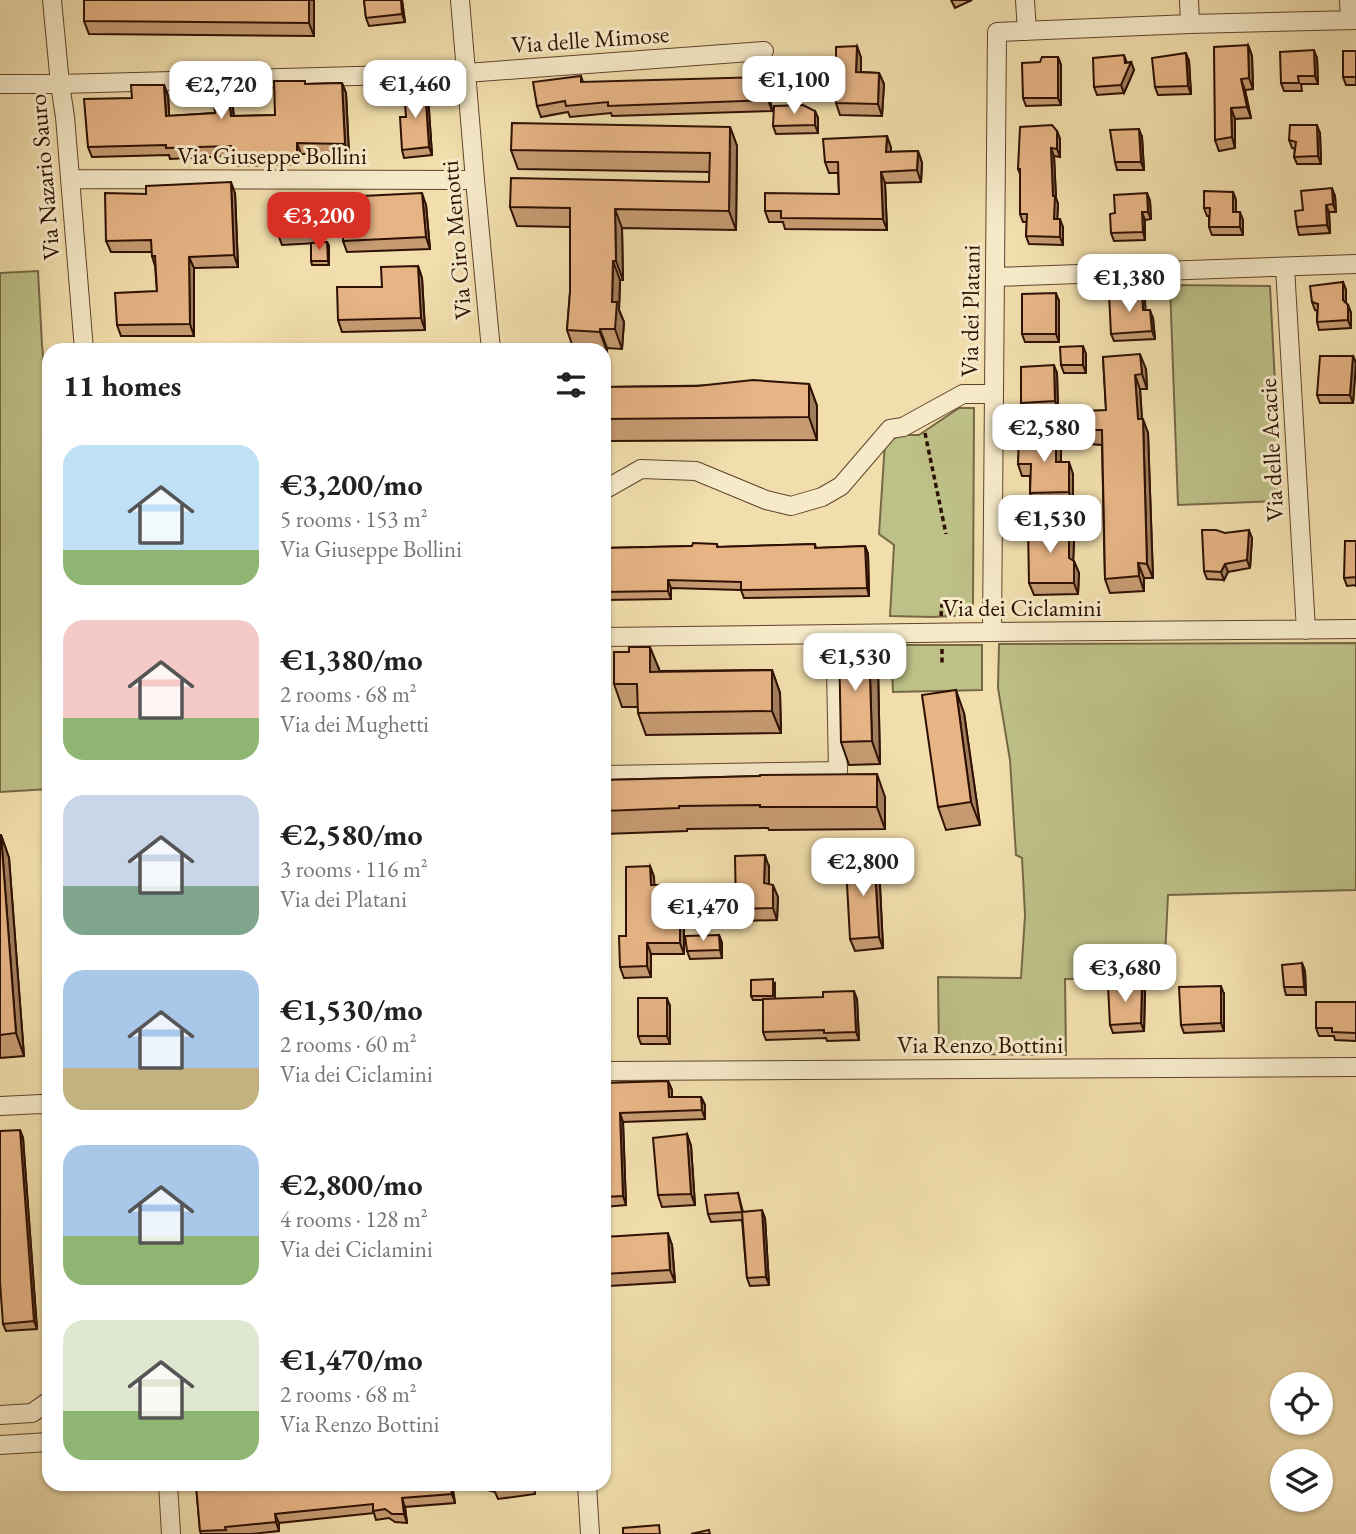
<!DOCTYPE html>
<html lang="en">
<head>
<meta charset="utf-8">
<style>
	:root { --surface:#fff; --page:#f2f2f2; --text:#222; --muted:#767676; --accent:#d93025 }
	body { margin:0; font-family:"EB Garamond",serif; background:var(--page); color:var(--text); height:100vh; display:flex; flex-direction:column; font-size:26px; white-space:nowrap }
	* { box-sizing:border-box; margin:0 }
	p { font-size:23px; color:var(--muted) }
	.icon { flex:none; width:38px; height:38px; fill:none; stroke:currentColor; stroke-width:2; stroke-linecap:round; stroke-linejoin:round }
	.map { position:relative; flex:1; overflow:hidden }
	.drawer { position:absolute; left:42px; top:343px; width:569px; height:1148px; display:flex; flex-direction:column; background:var(--surface); border-radius:21px; box-shadow:0 2px 5px #0004 }
	.drawer>* { flex:none }
	.fabs { position:absolute; left:1270px; top:1372px; display:grid; gap:14px }
	.fabs a { display:grid; place-items:center; width:63px; height:63px; border-radius:50%; background:var(--surface); box-shadow:0 2px 5px #0004; font-size:35px }
	.price { position:absolute; translate:-50% -60px; padding:0 16px; border-radius:14px; background:#fff; color:#222; font-size:23px; line-height:46px; filter:drop-shadow(0 2px 4px #0008) }
	.price::after { content:''; position:absolute; left:50%; top:42px; width:21px; height:16px; margin-left:-10px; background:inherit; clip-path:polygon(0 0,100% 0,50% 100%) }
	.price.selected { background:var(--accent); color:#fff }
	ul { padding:0; list-style:none }
	li { display:flex; align-items:center; gap:21px; height:175px; padding:0 21px }
	li span { display:grid; place-items:center; flex:none; width:196px; height:140px; border-radius:21px; color:#555 }
	li>.icon { margin-inline-start:auto }
	span .icon { width:84px; height:84px; fill:#fffc; stroke-width:1 }
	li b { font-size:30px }
	h2 { display:flex; justify-content:space-between; align-items:center; height:84px; padding:0 21px; font-size:30px }
	.map>svg:first-child { display:block }
	.green { fill:#bdc087; stroke:#766845; stroke-width:2 }
	.lines { fill:none; stroke-linecap:round; stroke-linejoin:round }
	.street-casing { stroke:#60442d; stroke-width:20 }
	.path { stroke:#2f1103; stroke-width:3.5; stroke-dasharray:5 3.5; stroke-linecap:butt }
	.street { stroke:#f6eac9; stroke-width:18 }
	.wall { fill:#c69b72; stroke:#2f1103; stroke-width:2 }
	.shaded-wall { fill:#a17e5d; stroke:#2f1103; stroke-width:2 }
	.building { fill:#e6b485; stroke:#2f1103; stroke-width:2 }
	.labels { text-anchor:middle; dominant-baseline:central; stroke-width:6; stroke-linejoin:round; paint-order:stroke }
	.street-label { font-size:24px; fill:#2f1103; stroke:#f6eac9 }
</style>
</head>
<body>
<div class="map">
<svg width="1356" height="1534" viewBox="0 0 1356 1534">
	<rect width="100%" height="100%" fill="#f1deac"/>
	<filter id="stains"><feTurbulence type="fractalNoise" baseFrequency=".00286" numOctaves="4"/><feColorMatrix values="0 0 0 0 .2 0 0 0 0 .09 0 0 0 0 .02 0 0 0 .5 -.17"/></filter>
	<radialGradient id="worn" r=".72"><stop offset=".6" stop-color="#630" stop-opacity="0"/><stop offset="1" stop-color="#630" stop-opacity=".3"/></radialGradient>
	<path class="green" d="M38 271 42 345 49 422V789L0 792V273Z
		M1170 285 1270 286 1281 501 1178 505Z
		M959 408H974L973 604 970 615 932 617 890 616 894 545 879 534 885 442 902 435H919Z
		M1356 643V890L1168 895 1164 978 1065 979 1066 1055 939 1054 938 977 1021 978 1025 915 1022 858 1016 855 1010 760 998 688 999 644Z
		M891 645H982V690L893 692Z"/>
	<g class="lines">
		<g class="street-casing">
			<path id="street" d="M52 0 60 84 65 117 84 350
				M460 0 475 180 491 350
				M1025 0 1027 31
				M1189 0 1190 24
				M1349 0 1350 20
				M0 84H60L466 73 764 51
				M70 179 475 180
				M1285 267 1306 630
				M995 277 1356 264
				M604 490 641 469 696 471 766 500 791 506 822 497 841 486 890 429 903 427 963 394H994
				M992 632 997 32 1190 24 1356 20
				M604 637 992 632 1356 629
				M604 775 838 771 836 669
				M604 1071 1356 1067
				M0 1106 41 1104 49 1105
				M0 1415 32 1413 49 1401
				M0 1445 49 1442
				M168 1484 171 1534
				M587 1484 590 1534"/>
		</g>
		<path class="path" d="M925 433 946 534
			M941 616 942 604
			M942 649V664"/>
		<use href="#street" class="street"/>
	</g>
	<path class="wall" d="M84 0H314V36L89 34 84 21Z
		M364 0H402L405 22 369 26 366 18Z
		M951 0H972L955 8Z
		M1248 45 1252 56 1253 89 1245 90 1251 118 1235 119V148L1219 151 1215 140Z
		M857 46 861 58V72L879 73 884 84 882 116 840 115 836 103Z
		M1356 51V85H1346L1343 77Z
		M1058 57 1061 65V105L1026 106 1023 98 1040 62Z
		M1317 58 1318 84H1301L1302 91H1284L1281 83Z
		M1189 61 1191 94 1158 95 1155 87Z
		M1131 62 1134 70 1124 93 1097 95 1094 87Z
		M581 76 583 82 769 88 772 111 612 116 611 113 570 117 568 112 541 117 537 106Z
		M227 83 231 93 234 116 275 115 306 84 342 83 346 93 349 154H301V164L235 166 231 156 170 159 169 155 92 157 88 147 132 98 164 85 168 96 169 116 215 113Z
		M425 87 428 95 432 155 404 158 402 150 406 117Z
		M815 111 818 118V133L776 134 773 126Z
		M730 127 737 146 736 230 622 228 623 280H620L619 310 624 322 622 349 607 348V352L604 351V350H574L567 330 570 292V227L517 226 510 207 709 182 710 172 518 169 511 150Z
		M1057 131 1060 139V157L1054 156 1056 198 1058 204 1057 219 1063 227V245L1029 244 1026 236 1027 222H1023L1020 214V174L1018 169Z
		M1320 133 1321 164H1297L1294 157 1295 149 1292 148 1289 140Z
		M887 136 891 148V152L918 151 922 163 921 182 885 183 887 230 785 229 783 222H769L765 211 839 194 838 173H829L825 162Z
		M1142 137 1144 170H1117L1115 162Z
		M1233 192 1236 200V212L1243 220V235H1212L1209 227V216H1207L1204 208Z
		M235 193 238 267 194 268V336H121L117 325 157 291 155 266 152 256V252H111L106 241 146 194Z
		M1147 193 1150 201 1151 219 1145 220V240L1114 241 1111 233 1115 213Z
		M1335 196 1336 212H1329L1330 233 1299 235 1297 227 1303 210Z
		M317 203 318 242H327L329 246V265H312L311 261 316 243 282 245 279 237Z
		M426 205 430 249 347 252 343 241Z
		M418 266 422 278 425 330 342 332 338 320 382 287Z
		M1343 282 1346 290V303L1348 305 1351 313V328L1319 330 1317 322V311L1315 310 1312 302Z
		M1142 292 1145 300V310L1153 318 1155 339 1114 341 1111 334Z
		M1059 301V342H1025L1022 334Z
		M1086 354V373H1064L1061 365Z
		M1353 356 1356 363 1353 403H1320L1317 395Z
		M1103 357 1146 369 1147 389H1140L1142 419 1148 433 1153 578H1144V591L1110 593 1105 579 1102 445 1089 444 1084 430 1106 410Z
		M1057 373 1058 409 1024 411 1021 403Z
		M809 384 817 406V440L604 441V387Z
		M1056 435 1061 447V462L1073 474V504H1034L1030 493V476H1022L1018 464Z
		M1069 528 1074 540 1073 560 1079 573 1078 594 1034 595 1029 583Z
		M1225 533 1252 538 1250 568 1228 572 1224 580 1207 579 1204 571Z
		M1356 541V587V585L1347 586 1344 578Z
		M717 544 718 547 815 544 816 548 865 546 868 554 869 596 744 598 741 590 671 588V599L604 600V548L692 546Z
		M878 667 880 764 849 765 841 742Z
		M659 669V671L772 670 780 693 781 733 646 735 638 713V707H622L614 684Z
		M964 713 980 825 946 830 938 807Z
		M760 776 885 797V829L769 830 768 828 687 829V831L604 834V780Z
		M0 835H1L9 858 24 1056 0 1058Z
		M879 865 883 948 855 951 850 939Z
		M650 866 654 877V885H665L668 893H680L684 904V954H651V977L624 978 620 967 626 936Z
		M769 867V884L778 897 777 920 740 921 736 909Z
		M719 935 722 943V958L690 959 687 951Z
		M1302 963 1305 971 1306 995H1286L1284 987Z
		M775 983V999H857L859 1040 827 1041 826 1038 766 1040 763 1032V1000H753L751 996Z
		M1145 992 1144 1031 1113 1033 1110 1025Z
		M1224 994V1031L1184 1033 1181 1025Z
		M1356 1002V1041L1335 1040 1334 1036H1319L1316 1028Z
		M670 1006V1044H641L638 1036Z
		M668 1081 672 1090V1097H701L705 1105V1119L623 1122 626 1205 604 1207V1083Z
		M20 1130 23 1138 37 1329 6 1331 3 1324Z
		M687 1134 691 1146 695 1205 662 1207 658 1195Z
		M738 1193 743 1212 765 1218 769 1285 750 1286 747 1278 742 1220 711 1222 708 1214Z
		M672 1245 675 1282 609 1286 604 1274Z
		M452 1484 455 1503 405 1507 407 1523 395 1522 389 1518 376 1520 374 1513 279 1523V1531L251 1534H201L200 1531 196 1485Z
		M474 1484H534L535 1494 498 1499 495 1492 476 1487Z"/>
	<path class="shaded-wall" d="M309 0H314V36L309 23Z
		M401 0H402L405 22 402 14Z
		M1248 45 1252 56 1253 89 1249 78Z
		M857 46 861 58V84L856 72Z
		M1314 50 1317 58 1318 84 1315 76Z
		M1186 53 1189 61 1191 94 1188 86Z
		M1124 55 1127 63 1131 62 1134 70 1124 93 1121 85 1125 63Z
		M1058 57 1061 65V105L1058 98Z
		M879 73 884 84 882 116 878 104Z
		M765 77 769 88 772 111 768 100Z
		M1241 79 1245 90 1251 118 1247 107Z
		M227 83 231 93 235 127 231 116Z
		M342 83 346 93 349 154 345 144Z
		M164 85 168 96 170 127 166 116Z
		M425 87 428 95 432 155 429 147Z
		M1231 108 1235 119V148L1232 137Z
		M815 111 818 118V133L815 125Z
		M1317 125 1320 133 1321 164 1318 156Z
		M730 127 737 146 736 230 729 211Z
		M1139 129 1142 137 1144 170 1141 162Z
		M1057 131 1060 139V157L1057 149Z
		M887 136 891 148 890 163 886 152Z
		M297 143 301 154V164L297 154Z
		M1051 148 1054 156 1056 198 1058 204 1057 227 1054 219Z
		M918 151 922 163 921 182 917 170Z
		M881 172 885 183 887 230 883 219Z
		M231 182 235 193 238 267 234 255Z
		M1332 188 1335 196 1336 212 1333 204Z
		M1233 192 1236 200V220L1233 212Z
		M422 193 426 205 430 249 426 237Z
		M1147 193 1150 201 1151 219 1148 212Z
		M314 195 317 203 318 242 315 234Z
		M1326 205 1329 212 1330 233 1327 225Z
		M615 209 622 228 623 280 616 261Z
		M1142 212 1145 220V240L1143 232Z
		M1240 212 1243 220V235L1240 227Z
		M1060 219 1063 227V245L1060 237Z
		M327 242 329 246V265L328 261Z
		M189 257 194 268V336L190 324Z
		M613 261 620 280 619 310 624 322 622 349 615 329 612 302Z
		M418 266 422 278 425 330 421 318Z
		M1343 282 1346 290V308L1343 300Z
		M1142 292 1145 300 1146 318 1143 310Z
		M1056 293 1059 301V342L1056 334Z
		M1348 305 1351 313V328L1348 320Z
		M1150 310 1153 318 1155 339 1152 331Z
		M600 329 607 348V352L600 332Z
		M1083 346 1086 354V373L1083 365Z
		M1140 354 1146 369 1147 389 1142 374Z
		M1353 356 1356 363 1353 403 1350 395Z
		M1054 365 1057 373 1058 409 1055 401Z
		M1135 375 1140 389 1143 434 1138 419Z
		M809 384 817 406V440L809 417Z
		M1143 419 1148 433 1153 578 1147 564Z
		M1056 435 1061 447V474L1056 462Z
		M1069 462 1073 474V504L1069 492Z
		M1069 528 1074 540 1073 570 1069 558Z
		M1249 530 1252 538 1250 568 1247 560Z
		M865 546 868 554 869 596 867 588Z
		M1074 561 1079 573 1078 594 1074 583Z
		M1138 563 1144 578V591L1139 576Z
		M1225 564 1228 572 1224 580 1221 572Z
		M668 580 671 588V599L668 591Z
		M869 644 878 667 880 764 872 741Z
		M650 647 659 669V694L650 672Z
		M772 670 780 693 781 733 772 711Z
		M956 690 964 713 980 825 971 802Z
		M877 774 885 797V829L877 807Z
		M1 835 9 858 24 1056 16 1033Z
		M874 853 879 865 883 948 879 937Z
		M765 855 769 867V895L764 883Z
		M650 866 654 877 655 896 651 885Z
		M773 885 778 897 777 920 773 908Z
		M680 893 684 904V954L680 943Z
		M719 935 722 943V958L720 950Z
		M647 943 651 954V977L647 966Z
		M1302 963 1305 971 1306 995 1304 987Z
		M1142 984 1145 992 1144 1031 1141 1023Z
		M1221 986 1224 994V1031L1221 1023Z
		M854 991 857 999 859 1040 856 1032Z
		M667 998 670 1006V1044L667 1036Z
		M668 1081 672 1090V1106L669 1097Z
		M701 1097 705 1105V1119L702 1110Z
		M620 1113 623 1122 626 1205 623 1196Z
		M20 1130 23 1138 37 1329 34 1321Z
		M687 1134 691 1146 695 1205 691 1194Z
		M762 1210 765 1218 769 1285 766 1277Z
		M668 1233 672 1245 675 1282 670 1270Z
		M450 1484H452L455 1503 452 1494Z
		M402 1498 405 1507 407 1523 404 1514Z
		M275 1514 279 1523V1531L276 1522Z"/>
	<path class="building" d="M84 0H309V23L84 21Z
		M364 0H401L402 14 366 18Z
		M1248 45 1249 78 1241 79 1247 107 1231 108 1232 137 1215 140 1214 47Z
		M857 46 856 72 879 73 878 104 836 103V47Z
		M1314 50 1315 76H1298L1299 83H1281L1280 52Z
		M1343 51H1356V77H1343Z
		M1186 53 1188 86 1155 87 1152 58Z
		M1124 55 1125 63 1131 62 1121 85 1094 87 1093 58Z
		M1042 57H1058V98H1023L1022 63 1040 62Z
		M581 76V82L765 77 768 100 608 106V102L566 106 565 101 537 106 533 82Z
		M274 81H305V84L342 83 345 144 297 143V154L231 156V146L166 148V145L88 147 84 99 132 98 131 85H164L166 116 215 113 212 84 227 83 231 116 275 115Z
		M425 87 429 147 402 150 400 117H406L404 90Z
		M803 105 815 111V125L773 126 774 106Z
		M512 123 730 127 729 211 615 209 616 261H613L612 302H617L615 329H600V332L567 330 570 292V208L510 207 511 178 709 182 710 153 511 150Z
		M1052 125 1057 131V149L1051 148 1053 196H1055L1054 219H1060V237L1026 236 1027 214H1020V169H1018L1020 127Z
		M1290 125H1317L1318 156 1294 157 1296 142 1289 140Z
		M1139 129 1141 162H1115L1110 130Z
		M887 136 886 152 918 151 917 170 881 172 883 219 781 218V211H765V193L839 194 838 162H825L823 139Z
		M231 182 234 255 189 257 190 324 117 325 115 293 157 291 155 256H152L151 240 106 241 105 193 146 194V186Z
		M1332 188 1333 204 1326 205 1327 225 1297 227 1295 211 1303 210 1301 191Z
		M1204 191 1233 192V212H1240V227H1209L1210 208H1204Z
		M422 193 426 237 343 241V197Z
		M1147 193 1148 212H1142L1143 232 1111 233 1110 214 1115 213 1114 195Z
		M314 195 315 234 279 237 278 197Z
		M327 242 328 261H311V243Z
		M418 266 421 318 338 320 337 287H382L381 267Z
		M1343 282V300L1348 305V320L1317 322 1318 304 1312 302 1310 286Z
		M1142 292 1143 310H1150L1152 331 1111 334 1109 294Z
		M1056 293V334H1022V294Z
		M1083 346V365H1061L1060 347Z
		M1140 354 1142 374 1135 375 1138 419H1143L1147 564 1138 563 1139 576 1105 579 1102 430H1084V411L1106 410 1103 357Z
		M1320 356H1353L1350 395H1317Z
		M1054 365 1055 401 1021 403V367Z
		M753 380 809 384V417L604 419V387L697 386Z
		M1019 434 1056 435V462H1069V492L1030 493 1031 464H1018Z
		M1028 526H1050L1069 528V558L1074 561V583H1029Z
		M1202 530H1216L1225 533 1249 530 1247 560 1225 564 1221 572 1204 571Z
		M1345 541H1356V586V577L1344 578Z
		M693 543 717 544V547L815 544V548L865 546 867 588 741 590V582L668 580V591L604 592V548L692 546Z
		M869 644 872 741 841 742 839 645Z
		M629 647H650V672L772 670V711L638 713 637 684H614V652H629Z
		M956 690 971 802 938 807 922 695Z
		M877 774V807H760V805L679 806V808L604 811V780L760 776V775Z
		M0 835H1L16 1033 0 1035Z
		M874 853 879 937 850 939 846 866 855 864 854 855Z
		M765 855 764 883 773 885V908L736 909 735 856Z
		M650 866 651 885H665L666 893H680V943H647V966L620 967 619 936H626V867Z
		M719 935 720 950 687 951 685 936Z
		M1302 963 1304 987H1284L1282 965Z
		M773 979V996H751V980Z
		M1142 984 1141 1023 1110 1025 1108 986Z
		M1221 986V1023L1181 1025 1179 987Z
		M854 991 856 1032 824 1033V1030L763 1032V999L823 997V992Z
		M638 998H667V1036H638Z
		M1316 1002H1356V1033L1332 1032V1028H1316Z
		M668 1081 669 1097H701L702 1110 620 1113 623 1196 604 1197V1083Z
		M20 1130 34 1321 3 1324 0 1282V1131Z
		M687 1134 691 1194 658 1195 653 1138Z
		M738 1193 742 1212 708 1214 705 1195Z
		M762 1210 766 1277 747 1278 742 1212Z
		M668 1233 670 1270 604 1274V1237Z
		M221 1484H450L452 1494 402 1498 404 1514H392L385 1509 373 1511V1504L275 1514 276 1522 225 1527 226 1530 200 1531 196 1485Z
		M493 1484H518L493 1487Z
		M659 1525 660 1534H623V1528Z
		M709 1530 710 1534H691Z"/>
	<g class="labels">
		<g class="street-label">
			<text transform="translate(590 39) rotate(-4)">Via delle Mimose</text>
			<text x="272" y="155">Via Giuseppe Bollini</text>
			<text transform="translate(44 177) rotate(-95)">Via Nazario Sauro</text>
			<text transform="translate(456 240) rotate(-95)">Via Ciro Menotti</text>
			<text transform="translate(970 311) rotate(-89)">Via dei Platani</text>
			<text transform="translate(1271 450) rotate(-93)">Via delle Acacie</text>
			<text x="1022" y="607">Via dei Ciclamini</text>
			<text x="980" y="1044">Via Renzo Bottini</text>
		</g>
	</g>
	<rect width="100%" height="100%" filter="url(#stains)"/>
	<rect width="100%" height="100%" fill="url(#worn)"/>
</svg>
<div class="fabs">
<a><svg class="icon" aria-label="locate" viewBox="0 0 24 24"><circle cx="12" cy="12" r="6"/><path d="M12 2v4M12 18v4M2 12h4M18 12h4"/></svg></a>
<a><svg class="icon" aria-label="layers" viewBox="0 0 24 24"><path d="M12 4l9 5-9 5-9-5zM3 14l9 5 9-5"/></svg></a>
</div>
<b class="price" style="left:794px;top:116px">€1,100</b>
<b class="price" style="left:415px;top:120px">€1,460</b>
<b class="price" style="left:221px;top:121px">€2,720</b>
<b class="price selected" style="left:319px;top:252px">€3,200</b>
<b class="price" style="left:1129px;top:314px">€1,380</b>
<b class="price" style="left:1044px;top:464px">€2,580</b>
<b class="price" style="left:1050px;top:555px">€1,530</b>
<b class="price" style="left:855px;top:693px">€1,530</b>
<b class="price" style="left:863px;top:898px">€2,800</b>
<b class="price" style="left:703px;top:943px">€1,470</b>
<b class="price" style="left:1125px;top:1004px">€3,680</b>
<section class="drawer">
<h2>11 homes<svg class="icon" aria-label="filters" viewBox="0 0 24 24"><path d="M4 7h16M4 17h16"/><circle cx="9" cy="7" r="2"/><circle cx="15" cy="17" r="2"/></svg></h2>
<ul>
<li><span style="background:linear-gradient(#bfe0f5 75%,#8fb573 0)"><svg class="icon" aria-label="home" viewBox="0 0 24 24"><path d="M3 11l9-7 9 7M6 9v11h12V9"/></svg></span><div><b>€3,200/mo</b><p>5 rooms · 153 m²</p><p>Via Giuseppe Bollini</p></div></li>
<li><span style="background:linear-gradient(#f6c9c9 70%,#8fb573 0)"><svg class="icon" aria-label="home" viewBox="0 0 24 24"><path d="M3 11l9-7 9 7M6 9v11h12V9"/></svg></span><div><b>€1,380/mo</b><p>2 rooms · 68 m²</p><p>Via dei Mughetti</p></div></li>
<li><span style="background:linear-gradient(#c9d6e8 65%,#7fa58c 0)"><svg class="icon" aria-label="home" viewBox="0 0 24 24"><path d="M3 11l9-7 9 7M6 9v11h12V9"/></svg></span><div><b>€2,580/mo</b><p>3 rooms · 116 m²</p><p>Via dei Platani</p></div></li>
<li><span style="background:linear-gradient(#a9c7e8 70%,#c2b280 0)"><svg class="icon" aria-label="home" viewBox="0 0 24 24"><path d="M3 11l9-7 9 7M6 9v11h12V9"/></svg></span><div><b>€1,530/mo</b><p>2 rooms · 60 m²</p><p>Via dei Ciclamini</p></div></li>
<li><span style="background:linear-gradient(#a9c7e8 65%,#8fb573 0)"><svg class="icon" aria-label="home" viewBox="0 0 24 24"><path d="M3 11l9-7 9 7M6 9v11h12V9"/></svg></span><div><b>€2,800/mo</b><p>4 rooms · 128 m²</p><p>Via dei Ciclamini</p></div></li>
<li><span style="background:linear-gradient(#dfe7d0 65%,#8fb573 0)"><svg class="icon" aria-label="home" viewBox="0 0 24 24"><path d="M3 11l9-7 9 7M6 9v11h12V9"/></svg></span><div><b>€1,470/mo</b><p>2 rooms · 68 m²</p><p>Via Renzo Bottini</p></div></li>
</ul>
</section>
</div>
</body>
</html>
